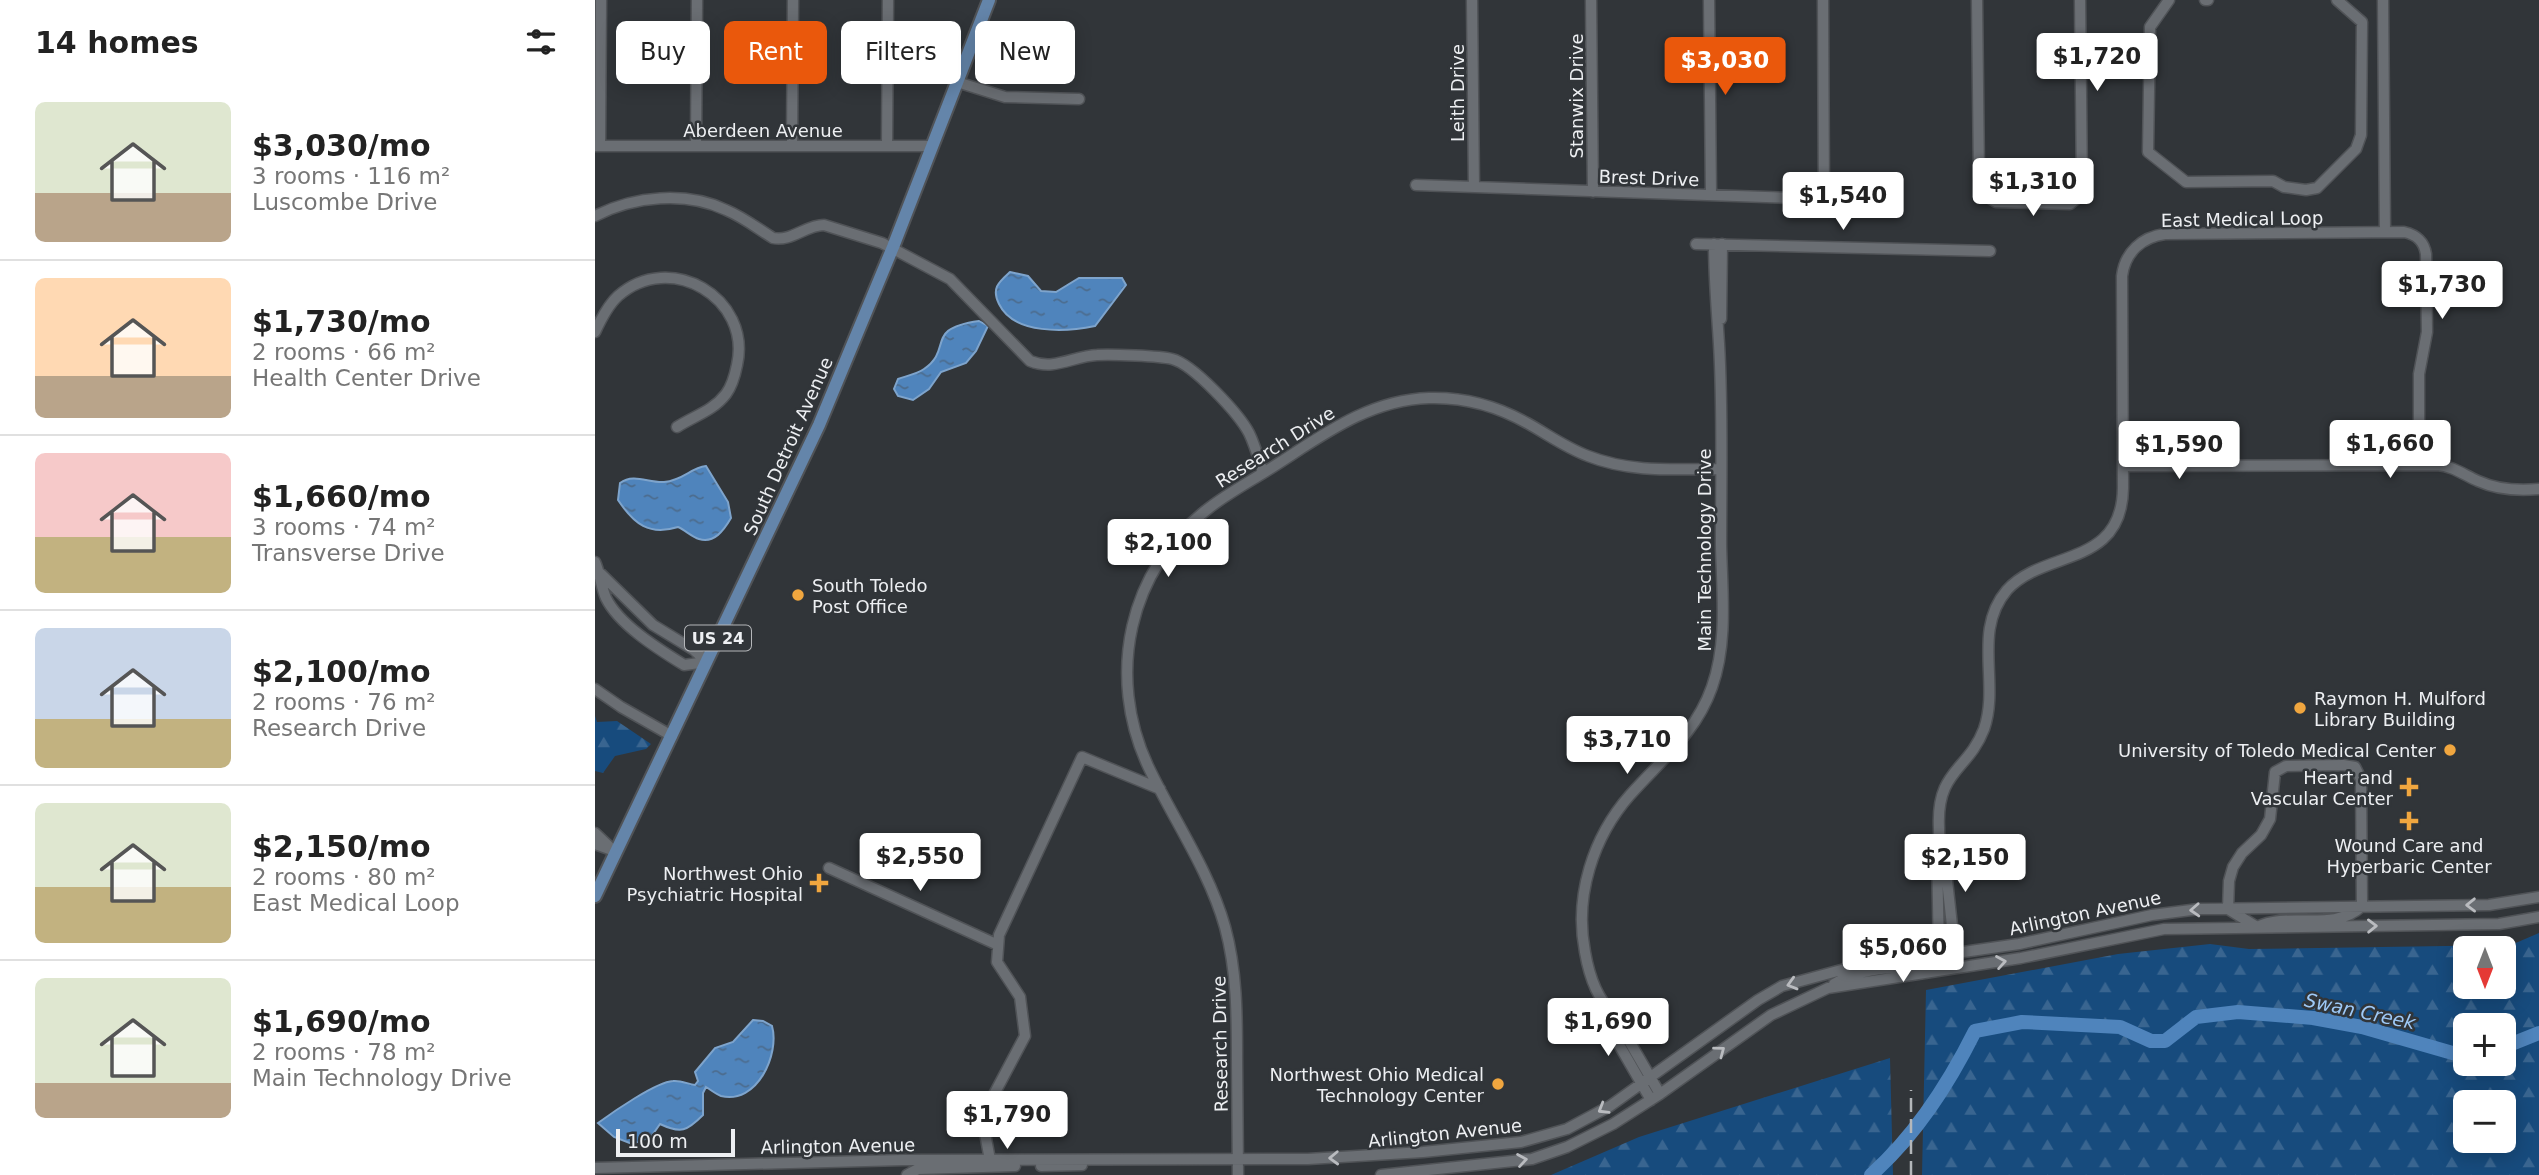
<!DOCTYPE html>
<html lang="en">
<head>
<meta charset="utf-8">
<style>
	:root { --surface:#fff; --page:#f2f2f2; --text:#222; --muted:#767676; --line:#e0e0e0; --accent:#ea580c }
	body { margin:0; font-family:"DejaVu Sans",sans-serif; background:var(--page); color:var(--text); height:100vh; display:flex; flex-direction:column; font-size:26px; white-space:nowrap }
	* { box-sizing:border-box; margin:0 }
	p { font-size:23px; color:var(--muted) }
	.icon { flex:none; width:38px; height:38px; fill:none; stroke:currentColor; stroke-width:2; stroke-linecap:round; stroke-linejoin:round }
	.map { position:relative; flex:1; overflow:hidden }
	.drawer { display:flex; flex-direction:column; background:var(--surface); width:595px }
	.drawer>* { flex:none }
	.top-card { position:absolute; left:21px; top:21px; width:665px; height:63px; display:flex; gap:14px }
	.needle { width:46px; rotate:180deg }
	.buttons { position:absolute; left:1858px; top:936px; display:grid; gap:14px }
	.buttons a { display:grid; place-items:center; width:63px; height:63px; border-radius:10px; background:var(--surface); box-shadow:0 4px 18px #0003; font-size:35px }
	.scale { position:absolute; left:21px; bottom:18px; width:119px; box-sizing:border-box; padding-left:7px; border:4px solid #edeff2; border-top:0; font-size:19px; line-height:24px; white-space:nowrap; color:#edeff2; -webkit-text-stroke:5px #313539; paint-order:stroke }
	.price { position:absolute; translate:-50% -60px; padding:0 16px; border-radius:7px; background:#fff; color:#222; font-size:23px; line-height:46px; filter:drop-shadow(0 2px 4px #0008) }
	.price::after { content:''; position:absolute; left:50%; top:42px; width:21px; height:16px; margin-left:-10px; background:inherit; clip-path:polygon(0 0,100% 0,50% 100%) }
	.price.on { background:var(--accent); color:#fff }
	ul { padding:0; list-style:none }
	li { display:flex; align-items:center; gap:21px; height:175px; padding:0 35px }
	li+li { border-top:2px solid var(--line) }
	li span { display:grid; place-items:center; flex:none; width:196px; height:140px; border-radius:10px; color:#555 }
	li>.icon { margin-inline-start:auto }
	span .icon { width:84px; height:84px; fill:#fffc; stroke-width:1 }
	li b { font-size:30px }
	h2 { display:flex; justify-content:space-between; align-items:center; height:84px; padding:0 35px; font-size:30px }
	.chip { padding:0 24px; border-radius:10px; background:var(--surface); box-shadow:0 4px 18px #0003; font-size:24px; line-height:63px }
	.chip.on { background:var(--accent); color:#fff }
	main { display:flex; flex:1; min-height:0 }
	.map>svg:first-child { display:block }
	.forest { fill:url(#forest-firs); fill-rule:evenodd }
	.water { fill:url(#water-ripples); stroke:#7ea4cc; stroke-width:2 }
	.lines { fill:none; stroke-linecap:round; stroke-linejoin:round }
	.river { stroke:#4f84bc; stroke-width:14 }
	.minor-casing { stroke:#505357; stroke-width:13 }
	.major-casing { stroke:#505357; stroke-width:16 }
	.minor { stroke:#6a6e73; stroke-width:10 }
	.major { stroke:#6485aa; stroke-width:12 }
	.rail { stroke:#b4b7ba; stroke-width:2.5; stroke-dasharray:14 7; stroke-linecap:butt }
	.oneway { stroke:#b9bbbf }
	.poi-dot { fill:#f0a63f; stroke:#313539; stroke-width:2.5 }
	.labels { text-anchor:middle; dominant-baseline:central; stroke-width:5; stroke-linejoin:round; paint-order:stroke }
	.shield { fill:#313539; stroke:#b5b7ba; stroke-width:2 }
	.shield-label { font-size:16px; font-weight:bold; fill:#edeff2 }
	.street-label { font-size:18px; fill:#edeff2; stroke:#313539 }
	.poi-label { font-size:18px; fill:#edeff2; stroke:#313539; text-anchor:end }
	.water-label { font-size:19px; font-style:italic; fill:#9ec9f7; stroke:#313539 }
</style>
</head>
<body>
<main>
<section class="drawer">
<h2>14 homes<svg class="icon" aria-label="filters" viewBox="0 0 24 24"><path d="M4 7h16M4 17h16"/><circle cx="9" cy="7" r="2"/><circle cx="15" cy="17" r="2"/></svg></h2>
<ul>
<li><span style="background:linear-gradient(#dfe7d0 65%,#b9a48a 0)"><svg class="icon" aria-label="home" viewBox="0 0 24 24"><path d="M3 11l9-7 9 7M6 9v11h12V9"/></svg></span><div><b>$3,030/mo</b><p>3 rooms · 116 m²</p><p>Luscombe Drive</p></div></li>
<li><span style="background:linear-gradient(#ffd9b3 70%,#b9a48a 0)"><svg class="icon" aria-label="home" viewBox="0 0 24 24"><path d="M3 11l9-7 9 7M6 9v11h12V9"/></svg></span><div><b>$1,730/mo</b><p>2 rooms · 66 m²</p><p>Health Center Drive</p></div></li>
<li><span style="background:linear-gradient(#f6c9c9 60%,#c2b280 0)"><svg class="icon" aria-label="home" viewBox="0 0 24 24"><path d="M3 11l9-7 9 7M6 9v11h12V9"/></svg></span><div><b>$1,660/mo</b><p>3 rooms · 74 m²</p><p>Transverse Drive</p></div></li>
<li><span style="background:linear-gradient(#c9d6e8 65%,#c2b280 0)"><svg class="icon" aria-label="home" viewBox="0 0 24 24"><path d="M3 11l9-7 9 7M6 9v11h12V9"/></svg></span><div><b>$2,100/mo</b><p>2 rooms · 76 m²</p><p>Research Drive</p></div></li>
<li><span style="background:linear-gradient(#dfe7d0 60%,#c2b280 0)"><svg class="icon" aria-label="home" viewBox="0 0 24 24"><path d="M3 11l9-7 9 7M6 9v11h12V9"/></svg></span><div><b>$2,150/mo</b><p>2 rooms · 80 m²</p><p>East Medical Loop</p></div></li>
<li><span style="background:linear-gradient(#dfe7d0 75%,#b9a48a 0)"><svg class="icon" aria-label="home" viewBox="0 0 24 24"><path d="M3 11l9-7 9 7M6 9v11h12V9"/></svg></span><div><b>$1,690/mo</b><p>2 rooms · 78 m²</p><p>Main Technology Drive</p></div></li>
</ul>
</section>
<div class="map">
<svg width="1944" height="1175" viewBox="0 0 1944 1175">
	<defs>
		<pattern id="forest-firs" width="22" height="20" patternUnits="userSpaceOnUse" patternTransform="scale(1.75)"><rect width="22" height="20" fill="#174b7d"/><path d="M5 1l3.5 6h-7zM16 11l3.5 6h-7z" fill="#396590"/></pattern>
		<pattern id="water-ripples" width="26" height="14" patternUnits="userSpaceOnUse" patternTransform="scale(1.75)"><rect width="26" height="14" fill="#4f84bc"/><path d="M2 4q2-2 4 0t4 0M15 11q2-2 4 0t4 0" fill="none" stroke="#4c6c8e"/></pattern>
	</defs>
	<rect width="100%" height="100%" fill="#313539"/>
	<path class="forest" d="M0 716 2 722 22 721 56 744 51 749 20 756 8 773 0 771Z
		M1944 933V1175H1327L1331 990 1523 954 1615 944 1654 949 1916 945ZM1909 948V987H1871V948ZM1871 1026H1909V1064H1871ZM1909 1102V1141H1871V1102Z
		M1295 1058 1298 1175H956L1044 1137Z"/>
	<path class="water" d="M415 272 433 276 446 291 461 292 484 278H527L531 285 500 326C471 332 419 335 404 304 396 288 404 282 415 272Z
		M384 321 393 326 381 351 371 363 346 372 334 389 318 400 303 396 299 389 303 379C311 376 322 374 329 369 359 348 328 329 384 321Z
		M111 466 133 502 136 518C129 530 119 544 104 539 97 537 90 530 83 527 54 536 39 524 23 500L25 483C39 473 53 483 69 482 89 480 95 468 111 466Z
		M158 1020 168 1021 177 1026C185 1054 162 1105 126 1096 121 1094 116 1090 111 1087L108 1093V1115C92 1131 86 1134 65 1124L56 1137 37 1144 19 1137 3 1123C18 1112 61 1082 78 1081 85 1080 93 1084 100 1085L103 1081 100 1072 120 1048 138 1042Z"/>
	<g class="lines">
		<path class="river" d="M1909 1047 1944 1033
			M1276 1175C1321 1135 1353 1085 1380 1031L1427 1022 1525 1027 1556 1041H1570L1601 1017 1643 1012 1718 1018 1767 1027 1861 1054 1871 1053"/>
		<g class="minor-casing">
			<path id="minor" d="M877 0 879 187
				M996 0 998 192
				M1114 0 1116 195
				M1228 0 1229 199
				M1382 0 1384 176C1385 189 1389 196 1401 202L1475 204 1485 196 1487 187 1485 0
				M1574 0 1555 27 1553 152 1591 182 1678 181 1689 187 1711 190 1722 188 1761 149 1766 135 1767 22 1742 0
				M1610 0H1613
				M1788 0 1790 232
				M362 82 410 97 484 99
				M0 146H336
				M5 146 6 0
				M101 146 102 0
				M197 146 198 0
				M292 146 293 0
				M821 185 1285 201
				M0 216C39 196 91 191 131 210 148 217 162 228 178 238 196 242 211 225 229 225L287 243 355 279 435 361C460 371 478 356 502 355 516 354 565 356 577 359 598 364 644 414 654 433 660 445 664 460 668 473
				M1101 244 1395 251
				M1126 319 1127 244
				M0 332C6 319 13 305 23 296 75 250 157 298 142 365 140 375 137 386 131 394 118 411 99 416 82 427
				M1528 466 1842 465C1858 466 1869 475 1883 481 1903 490 1923 491 1944 489
				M0 562C5 573 6 587 11 598 24 625 65 650 89 665L112 662
				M6 574 58 625 99 650 112 662
				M0 689 26 707 77 736
				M1748 765 1760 767 1766 779 1767 906C1738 933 1695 911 1662 927L1633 909 1634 881 1638 867 1647 853 1666 835 1675 819 1680 772 1691 766Z
				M0 833 20 852
				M0 844 17 850
				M234 868 403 945
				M1360 953 1349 853C1344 845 1344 837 1344 828 1341 770 1373 771 1389 729 1405 683 1377 631 1412 590 1449 549 1527 568 1528 488L1527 276C1530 252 1547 237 1570 234L1809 232C1822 235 1829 241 1831 254L1832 332 1824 374V465
				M1344 955 1342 853 1345 847
				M1239 984C1268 965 1313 968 1347 963L1355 960 1360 953
				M1008 1004V1017L1056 1100
				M1065 1094 1018 1013C1001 998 994 975 990 952 979 896 998 837 1035 795 1066 760 1101 733 1117 687 1133 642 1127 592 1126 545 1126 478 1128 411 1124 344 1122 311 1119 278 1119 244
				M395 1160 387 1117 430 1036 425 997 402 962 404 935 487 757 565 789
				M446 1166 487 1165
				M0 1168 308 1160 713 1159 828 1152 926 1142 972 1129 1015 1106 1163 1000 1187 986 1250 969 1424 944 1557 915 1604 909 1894 905 1944 897
				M312 1175 323 1169 420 1166
				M643 1175C643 1137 642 1098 642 1060 642 1015 642 971 630 927 614 870 578 819 553 766 511 676 533 569 614 508 632 494 654 482 673 470 724 438 771 400 834 398 868 397 902 406 932 423 952 434 971 448 993 456 1036 473 1081 469 1126 469
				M786 1175 937 1159 972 1147 1018 1124 1065 1094 1176 1015 1233 988 1426 958 1569 929 1904 924 1944 917"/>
		</g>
		<g class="major-casing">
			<path id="major" d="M0 896 224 425 298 247 394 0"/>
		</g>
		<use href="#minor" class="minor"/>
		<use href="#major" class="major"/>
		<path class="rail" d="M1316 1175V1090"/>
	</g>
	<defs><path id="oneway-chevron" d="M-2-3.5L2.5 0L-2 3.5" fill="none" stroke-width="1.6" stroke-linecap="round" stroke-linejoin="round" transform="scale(1.75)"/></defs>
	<g class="oneway">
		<use href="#oneway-chevron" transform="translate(1876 905) rotate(179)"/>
		<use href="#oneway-chevron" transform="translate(1600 910) rotate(177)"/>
		<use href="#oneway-chevron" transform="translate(1777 926) rotate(-1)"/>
		<use href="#oneway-chevron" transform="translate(1406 962) rotate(-10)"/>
		<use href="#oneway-chevron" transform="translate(1197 984) rotate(164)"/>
		<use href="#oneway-chevron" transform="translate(1125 1051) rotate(-37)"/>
		<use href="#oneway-chevron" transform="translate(1008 1109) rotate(149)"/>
		<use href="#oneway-chevron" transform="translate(739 1158) rotate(178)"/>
		<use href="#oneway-chevron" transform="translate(927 1160) rotate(-9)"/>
	</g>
	<g class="poi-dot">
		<circle cx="203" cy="595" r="7"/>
		<circle cx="1705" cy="708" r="7"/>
		<circle cx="1855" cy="750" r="7"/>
		<path d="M1810.5 776.5h7v7h7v7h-7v7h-7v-7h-7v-7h7z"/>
		<path d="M1810.5 810.5h7v7h7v7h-7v7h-7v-7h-7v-7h7z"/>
		<path d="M220.5 872.5h7v7h7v7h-7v7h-7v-7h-7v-7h7z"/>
		<circle cx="903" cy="1084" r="7"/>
	</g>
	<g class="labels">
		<rect class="shield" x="90" y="625.5" width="66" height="25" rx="5"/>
		<g class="shield-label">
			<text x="123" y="638">US 24</text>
		</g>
		<g class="street-label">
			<text transform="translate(862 93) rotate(-90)">Leith Drive</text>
			<text transform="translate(981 96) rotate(-90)">Stanwix Drive</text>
			<text x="168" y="130">Aberdeen Avenue</text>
			<text transform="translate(1054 178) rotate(2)">Brest Drive</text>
			<text transform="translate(1647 219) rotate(-1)">East Medical Loop</text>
			<text transform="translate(193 446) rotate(-66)">South Detroit Avenue</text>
			<text transform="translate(680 447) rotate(-32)">Research Drive</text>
			<text transform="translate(1109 550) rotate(-90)">Main Technology Drive</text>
			<text transform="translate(1490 913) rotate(-12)">Arlington Avenue</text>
			<text transform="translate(625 1044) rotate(-91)">Research Drive</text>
			<text transform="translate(850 1133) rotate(-6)">Arlington Avenue</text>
			<text transform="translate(243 1146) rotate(-1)">Arlington Avenue</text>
		</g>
		<g class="poi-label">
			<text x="217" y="585" text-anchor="start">South Toledo<tspan x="217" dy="21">Post Office</tspan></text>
			<text x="1719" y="698" text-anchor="start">Raymon H. Mulford<tspan x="1719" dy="21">Library Building</tspan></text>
			<text x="1841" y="750">University of Toledo Medical Center</text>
			<text x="1798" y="777">Heart and<tspan x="1798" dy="21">Vascular Center</tspan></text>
			<text x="1814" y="845" text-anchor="middle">Wound Care and<tspan x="1814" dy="21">Hyperbaric Center</tspan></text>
			<text x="208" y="873">Northwest Ohio<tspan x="208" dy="21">Psychiatric Hospital</tspan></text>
			<text x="889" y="1074">Northwest Ohio Medical<tspan x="889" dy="21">Technology Center</tspan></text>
		</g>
		<g class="water-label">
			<text transform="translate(1765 1011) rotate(12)">Swan Creek</text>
		</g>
	</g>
</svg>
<div class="buttons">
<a><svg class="needle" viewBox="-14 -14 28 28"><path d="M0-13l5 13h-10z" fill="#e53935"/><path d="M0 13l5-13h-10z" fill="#767676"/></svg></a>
<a>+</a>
<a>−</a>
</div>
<div class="scale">100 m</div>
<b class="price" style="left:1502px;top:93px">$1,720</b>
<b class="price on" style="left:1130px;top:97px">$3,030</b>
<b class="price" style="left:1438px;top:218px">$1,310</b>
<b class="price" style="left:1248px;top:232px">$1,540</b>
<b class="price" style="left:1847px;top:321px">$1,730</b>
<b class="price" style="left:1795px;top:480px">$1,660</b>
<b class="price" style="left:1584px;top:481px">$1,590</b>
<b class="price" style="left:573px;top:579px">$2,100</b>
<b class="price" style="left:1032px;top:776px">$3,710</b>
<b class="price" style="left:325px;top:893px">$2,550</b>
<b class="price" style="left:1370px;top:894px">$2,150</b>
<b class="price" style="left:1308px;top:984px">$5,060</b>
<b class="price" style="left:1013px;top:1058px">$1,690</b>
<b class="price" style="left:412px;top:1151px">$1,790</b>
<div class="top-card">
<a class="chip">Buy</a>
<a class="chip on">Rent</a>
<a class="chip">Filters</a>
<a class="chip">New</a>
</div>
</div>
</main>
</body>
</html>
